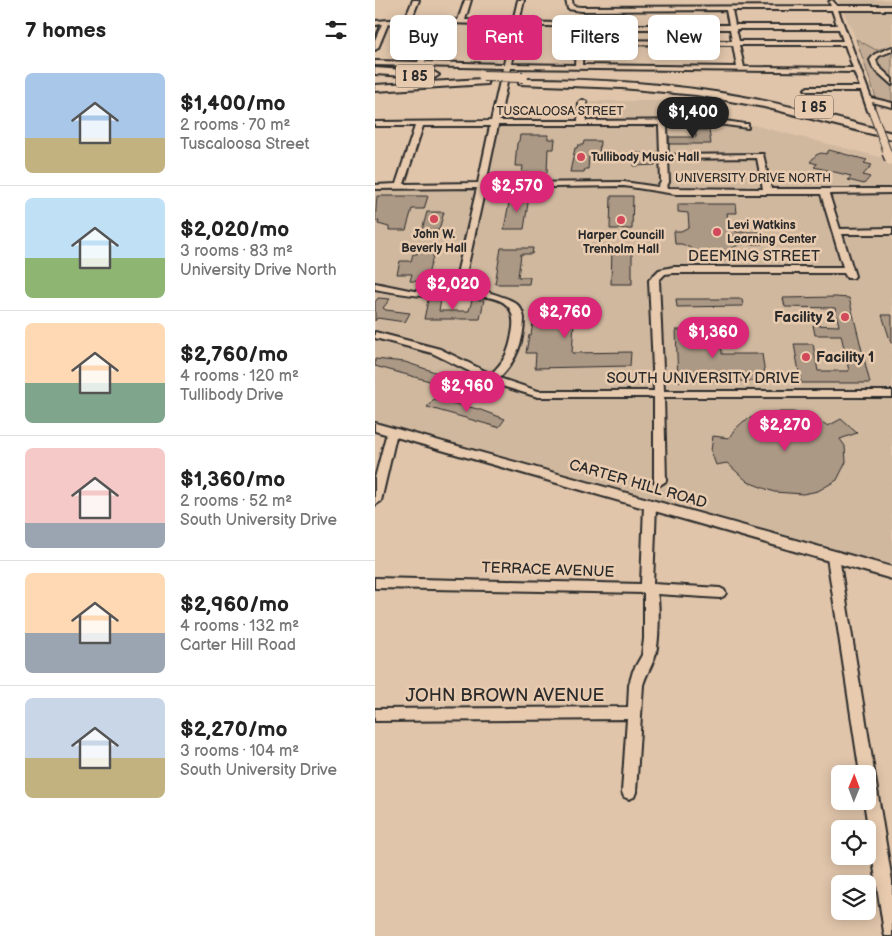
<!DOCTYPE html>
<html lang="en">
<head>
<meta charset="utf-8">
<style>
	:root { --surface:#fff; --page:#f6f6f6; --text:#222; --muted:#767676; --line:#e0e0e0; --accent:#db2777 }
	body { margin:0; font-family:"Balsamiq Sans",sans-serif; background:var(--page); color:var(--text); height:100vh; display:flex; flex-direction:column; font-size:19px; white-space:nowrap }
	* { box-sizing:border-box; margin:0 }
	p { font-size:16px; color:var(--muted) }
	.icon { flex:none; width:28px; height:28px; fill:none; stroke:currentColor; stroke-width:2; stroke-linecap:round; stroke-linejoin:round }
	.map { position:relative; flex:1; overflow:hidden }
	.sheet { display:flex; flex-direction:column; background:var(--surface); width:375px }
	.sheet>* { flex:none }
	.guide { position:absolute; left:15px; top:15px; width:426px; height:45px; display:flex; gap:10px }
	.needle { width:32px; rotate:1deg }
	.tools { position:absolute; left:456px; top:765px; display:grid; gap:10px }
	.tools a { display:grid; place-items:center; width:45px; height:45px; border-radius:8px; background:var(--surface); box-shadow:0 2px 12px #0003; font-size:25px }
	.price { position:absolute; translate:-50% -42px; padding:0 11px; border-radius:18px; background:var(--accent); color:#fff; font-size:16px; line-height:32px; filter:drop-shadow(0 1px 2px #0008) }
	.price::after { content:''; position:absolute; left:50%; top:30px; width:15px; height:11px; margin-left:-8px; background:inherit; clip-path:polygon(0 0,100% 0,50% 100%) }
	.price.selected { background:#222; color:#fff }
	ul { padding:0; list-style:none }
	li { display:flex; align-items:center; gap:15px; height:125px; padding:0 25px }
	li+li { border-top:1px solid var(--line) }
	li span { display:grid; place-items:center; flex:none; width:140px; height:100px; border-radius:8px; color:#555 }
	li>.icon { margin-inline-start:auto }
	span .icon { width:60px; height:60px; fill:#fffc; stroke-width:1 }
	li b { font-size:21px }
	h2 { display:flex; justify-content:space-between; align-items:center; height:60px; padding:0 25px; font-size:21px }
	.tag { padding:0 18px; border-radius:8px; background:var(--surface); box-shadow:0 2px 12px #0003; font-size:18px; line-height:45px }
	.tag.selected { background:var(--accent); color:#fff }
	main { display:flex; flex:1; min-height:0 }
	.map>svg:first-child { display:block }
	.built { fill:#d0b89f }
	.green { fill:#c2ab94; stroke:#766b60 }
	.building { fill:#ab9885; stroke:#2b2b2b }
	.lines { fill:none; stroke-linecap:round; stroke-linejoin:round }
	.minor-casing { stroke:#2b2b2b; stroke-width:4 }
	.major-casing { stroke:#2b2b2b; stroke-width:4 }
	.highway-casing { stroke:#2b2b2b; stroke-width:4 }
	.minor { fill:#e8cbaf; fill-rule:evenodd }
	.major { fill:#e8cbaf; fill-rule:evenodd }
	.highway { fill:#e8cbaf; fill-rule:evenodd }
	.minor-bridge-far1-casing { stroke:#2b2b2b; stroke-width:9; stroke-linecap:butt }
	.minor-bridge-casing { stroke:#2b2b2b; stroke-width:12; stroke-linecap:butt }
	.highway-bridge-casing { stroke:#2b2b2b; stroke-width:12; stroke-linecap:butt }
	.minor-bridge-far1 { stroke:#e8cbaf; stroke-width:7 }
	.minor-bridge { stroke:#e8cbaf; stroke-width:9 }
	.highway-bridge { stroke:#e8cbaf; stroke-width:10 }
	.poi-dot { fill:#d1495b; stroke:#e8cbaf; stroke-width:2 }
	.labels { text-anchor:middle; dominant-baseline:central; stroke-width:5; stroke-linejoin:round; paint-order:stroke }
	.far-street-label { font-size:12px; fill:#2b2b2b; stroke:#e8cbaf }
	.far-poi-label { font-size:12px; font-weight:bold; fill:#2b2b2b; stroke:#e8cbaf; text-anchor:start }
	.shield { fill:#e8cbaf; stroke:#645b53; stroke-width:1 }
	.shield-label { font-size:14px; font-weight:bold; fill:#2b2b2b }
	.street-label { font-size:15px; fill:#2b2b2b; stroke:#e8cbaf }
	.poi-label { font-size:15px; font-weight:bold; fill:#2b2b2b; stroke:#e8cbaf; text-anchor:end }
	.near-street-label { font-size:18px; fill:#2b2b2b; stroke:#e8cbaf }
</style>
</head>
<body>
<main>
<section class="sheet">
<h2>7 homes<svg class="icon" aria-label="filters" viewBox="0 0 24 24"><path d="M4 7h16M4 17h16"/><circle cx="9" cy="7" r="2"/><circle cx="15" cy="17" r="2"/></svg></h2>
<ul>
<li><span style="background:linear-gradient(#a9c7e8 65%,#c2b280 0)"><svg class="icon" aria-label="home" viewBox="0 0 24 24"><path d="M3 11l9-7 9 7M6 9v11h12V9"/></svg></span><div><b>$1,400/mo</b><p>2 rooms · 70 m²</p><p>Tuscaloosa Street</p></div></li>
<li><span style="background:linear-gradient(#bfe0f5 60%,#8fb573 0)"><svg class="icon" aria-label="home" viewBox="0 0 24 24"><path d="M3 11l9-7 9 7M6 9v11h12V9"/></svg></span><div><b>$2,020/mo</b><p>3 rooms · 83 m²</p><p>University Drive North</p></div></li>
<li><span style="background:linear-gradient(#ffd9b3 60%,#7fa58c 0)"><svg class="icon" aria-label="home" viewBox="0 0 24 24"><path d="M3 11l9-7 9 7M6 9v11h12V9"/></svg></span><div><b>$2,760/mo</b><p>4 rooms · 120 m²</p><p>Tullibody Drive</p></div></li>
<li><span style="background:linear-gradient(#f6c9c9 75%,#9aa5b1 0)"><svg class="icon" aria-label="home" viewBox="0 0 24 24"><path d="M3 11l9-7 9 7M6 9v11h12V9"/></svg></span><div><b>$1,360/mo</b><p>2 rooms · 52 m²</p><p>South University Drive</p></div></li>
<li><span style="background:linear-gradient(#ffd9b3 60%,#9aa5b1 0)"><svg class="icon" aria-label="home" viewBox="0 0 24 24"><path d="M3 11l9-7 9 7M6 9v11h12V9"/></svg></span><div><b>$2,960/mo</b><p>4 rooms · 132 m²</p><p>Carter Hill Road</p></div></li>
<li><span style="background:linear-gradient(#c9d6e8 60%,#c2b280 0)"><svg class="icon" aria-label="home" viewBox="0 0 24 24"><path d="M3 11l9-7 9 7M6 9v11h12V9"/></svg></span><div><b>$2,270/mo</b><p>3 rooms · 104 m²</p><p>South University Drive</p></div></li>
</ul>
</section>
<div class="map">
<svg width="517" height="936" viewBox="0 0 517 936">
	<rect width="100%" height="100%" fill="#e0c5aa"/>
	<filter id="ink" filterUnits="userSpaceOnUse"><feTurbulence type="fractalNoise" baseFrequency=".02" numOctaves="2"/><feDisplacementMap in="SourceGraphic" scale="10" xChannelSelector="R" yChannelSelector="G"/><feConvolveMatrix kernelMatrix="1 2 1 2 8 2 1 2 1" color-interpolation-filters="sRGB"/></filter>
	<g filter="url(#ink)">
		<path class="built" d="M463 0H517V46L501 51 481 39Z
			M211 101H291L292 121H362L517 160V570L0 424V188H110L122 124H210Z"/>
		<path class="green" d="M481 39 501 50 517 46V103L501 98Z"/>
		<path class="building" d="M320 130H334L336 144H294V137H321Z
			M145 135H173V139H180L179 149H173L172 173H147L148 166H140L142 143 144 141Z
			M209 141H225L224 156H214L213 169H210L209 172H195L200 148H202L203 145H208Z
			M454 150 492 160 489 163 497 165 488 175 495 177 489 184 473 180 476 176 439 167 442 164 435 162 441 155 446 153 451 154Z
			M259 153 280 154V165L259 166Z
			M2 196H53L49 209H37L31 230H14V227L3 224 4 221H0Z
			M236 196H258L257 229H235Z
			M135 197H154L149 229H129Z
			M303 204H361L362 213H352L354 227 362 232H385L387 244H365L352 251 353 260H321V251L307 244H300L299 231H306L314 227 313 213 303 212Z
			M52 212H69L64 230H47Z
			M126 248H158L157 254H146L143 277H155L154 284H120Z
			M237 248H257V284H236Z
			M60 249 51 282 35 281 37 274H22L25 261H36L38 254H42L43 250Z
			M460 297 474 298 495 383H426L419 344H438L443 371H474L466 335H440L438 325 464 326 460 308 410 307 408 298Z
			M3 298 15 299 8 308 11 310 35 313 30 322 2 318 0 321V302Z
			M301 299H367L368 306 302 307Z
			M53 300H66L64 311H94L97 300H109L105 319H49Z
			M169 301H220V308H200L197 353 256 352 255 366 160 368 161 353H151L154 335H156L160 310H167Z
			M507 315H517V343H516Z
			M312 326H334V330H345L347 354H387L391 381H303L301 330H312Z
			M0 359 30 362 66 374 58 382 0 366Z
			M59 399 103 409 130 419 124 427H122L52 407Z
			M399 412H418L439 417 453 426 466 419 482 433 465 439 470 446 471 462 462 480 443 491 428 494 399 492 373 482 352 463 341 465 336 451 338 436 354 438 359 430 369 421 382 415Z"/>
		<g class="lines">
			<g class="minor-casing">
				<path id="minor" d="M38 0H44L37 18 83 20 90 0H96L90 20 138 21 143 0H149L144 22 257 25H354L351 10 206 11 193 9 191 0H197L198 6 206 7 456 6 454 2 457 0 462 6H517V10H463L496 98 517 103V107L497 102 500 113 493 111 486 91H433L430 89 433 87H485L479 72 135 68 124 121H203L204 102 208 100 212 102 211 121 343 120 370 124H373V128L343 124 292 125 293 155 388 154 396 189H517V193L454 194 465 229 517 228V234H467L480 276 478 278H472L469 273H298L290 274 284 280 289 391H517V397H289L291 481 285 485 279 481V397H163L120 384 57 353 0 338V332L65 349 116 374C129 362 134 352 137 334 148 282 86 300 57 297 37 295 20 293 0 289V283L39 291H59L82 274 102 188 0 189V185L21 184 40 126H0V122L116 121 128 68 0 65V61L43 62 49 49 52 47 55 49 50 62 129 64 138 25 40 22 13 24 3 48 0 50V40L7 24 0 25V21L30 19ZM357 10H457L462 25H360ZM144 25 257 29H355L357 41 208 40V36L205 34 202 36 200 65 136 64ZM361 29H464L468 41H364ZM208 44 358 45 362 67 207 65ZM364 45H470L478 68 369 67ZM123 125H284L286 182 283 187 249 182 111 183ZM48 126H115L103 183 29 184ZM382 158 388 189 291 188 294 182 293 159ZM249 186 300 194H446L468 267H298L284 270 274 280 279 391H163L124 378C141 362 149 341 149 318 146 297 124 298 109 290 102 286 97 280 91 274L110 188ZM86 280 98 290 71 291Z
					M517 47V51L504 56 501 60 503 66 517 79V85L498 68 495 60 500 54Z
					M17 428 22 432 6 501 0 505V478L12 432Z
					M275 501 279 502 281 505 278 584 345 588 349 590 351 593 349 596 345 598 282 594C285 603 284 646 280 656 277 666 271 674 268 685L261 792 259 797 254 799 249 797 247 792 252 719 0 721V709L253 707 254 685 258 671 267 655 269 639V593L0 588V578L266 584 269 505 271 502Z
					M458 552 462 554 464 557 517 881V936H510L509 932 489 801H492V774H485L452 557 454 554Z"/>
			</g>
			<g class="major-casing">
				<path id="major" d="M0 423 517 567V579L0 431Z"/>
			</g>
			<g class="highway-casing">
				<path id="highway" d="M0 68 59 72 64 75 59 78 0 74Z
					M108 79 112 80V84L0 91V85Z
					M148 79C222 79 296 83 369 97 419 106 468 120 517 133V139L389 107 321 95 247 88 144 84V80Z"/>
			</g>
			<use href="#minor" class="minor"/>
			<use href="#major" class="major"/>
			<use href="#highway" class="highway"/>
			<g class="minor-bridge-far1-casing">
				<path id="minor-bridge-far1" d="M497 111 513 154"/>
			</g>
			<g class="minor-bridge-casing">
				<path id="minor-bridge" d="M512 153 515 160"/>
			</g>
			<g class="highway-bridge-casing">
				<path id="highway-bridge" d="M108 76 148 77"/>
			</g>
			<use href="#minor-bridge-far1" class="minor-bridge-far1"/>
			<use href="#minor-bridge" class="minor-bridge"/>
			<use href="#highway-bridge" class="highway-bridge"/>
		</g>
	</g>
	<g class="poi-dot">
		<circle cx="206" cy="157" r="5"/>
		<circle cx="59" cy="219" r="5"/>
		<circle cx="246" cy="220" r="5"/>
		<circle cx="342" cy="232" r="5"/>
		<circle cx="470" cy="317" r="5"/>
		<circle cx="431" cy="357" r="5"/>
	</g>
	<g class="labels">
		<g class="far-street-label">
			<text x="185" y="111">TUSCALOOSA STREET</text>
			<text x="378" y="178">UNIVERSITY DRIVE NORTH</text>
		</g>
		<g class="far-poi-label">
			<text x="216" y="157">Tullibody Music Hall</text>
			<text x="352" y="225">Levi Watkins<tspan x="352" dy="14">Learning Center</tspan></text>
			<text x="59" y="234" text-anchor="middle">John W.<tspan x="59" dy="14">Beverly Hall</tspan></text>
			<text x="246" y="235" text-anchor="middle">Harper Councill<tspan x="246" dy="14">Trenholm Hall</tspan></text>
		</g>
		<g class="shield">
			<rect x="21" y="64.5" width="38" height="23" rx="4"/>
			<rect x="420" y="95.5" width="38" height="23" rx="4"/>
		</g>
		<g class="shield-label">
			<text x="40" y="76">I 85</text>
			<text x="439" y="107">I 85</text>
		</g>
		<g class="street-label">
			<text x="379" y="256">DEEMING STREET</text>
			<text x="328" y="378">SOUTH UNIVERSITY DRIVE</text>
			<text transform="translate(263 484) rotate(16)">CARTER HILL ROAD</text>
			<text transform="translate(173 570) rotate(2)">TERRACE AVENUE</text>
		</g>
		<g class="poi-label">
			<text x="460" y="317">Facility 2</text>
			<text x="441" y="357" text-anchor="start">Facility 1</text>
		</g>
		<g class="near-street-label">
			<text x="130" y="695">JOHN BROWN AVENUE</text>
		</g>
	</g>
</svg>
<div class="tools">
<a><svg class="needle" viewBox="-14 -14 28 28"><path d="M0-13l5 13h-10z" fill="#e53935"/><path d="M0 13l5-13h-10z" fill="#767676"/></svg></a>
<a><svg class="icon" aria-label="locate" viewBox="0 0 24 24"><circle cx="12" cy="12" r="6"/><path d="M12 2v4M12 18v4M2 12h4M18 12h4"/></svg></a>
<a><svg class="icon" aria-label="layers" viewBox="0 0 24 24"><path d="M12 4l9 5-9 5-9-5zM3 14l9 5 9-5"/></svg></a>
</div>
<b class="price selected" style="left:318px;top:139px">$1,400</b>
<b class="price" style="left:142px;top:213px">$2,570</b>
<b class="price" style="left:78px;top:311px">$2,020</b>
<b class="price" style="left:190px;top:339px">$2,760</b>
<b class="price" style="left:338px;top:359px">$1,360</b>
<b class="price" style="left:92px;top:413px">$2,960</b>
<b class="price" style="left:410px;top:452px">$2,270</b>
<div class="guide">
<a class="tag">Buy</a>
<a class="tag selected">Rent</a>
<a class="tag">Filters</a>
<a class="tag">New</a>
</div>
</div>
</main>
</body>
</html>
